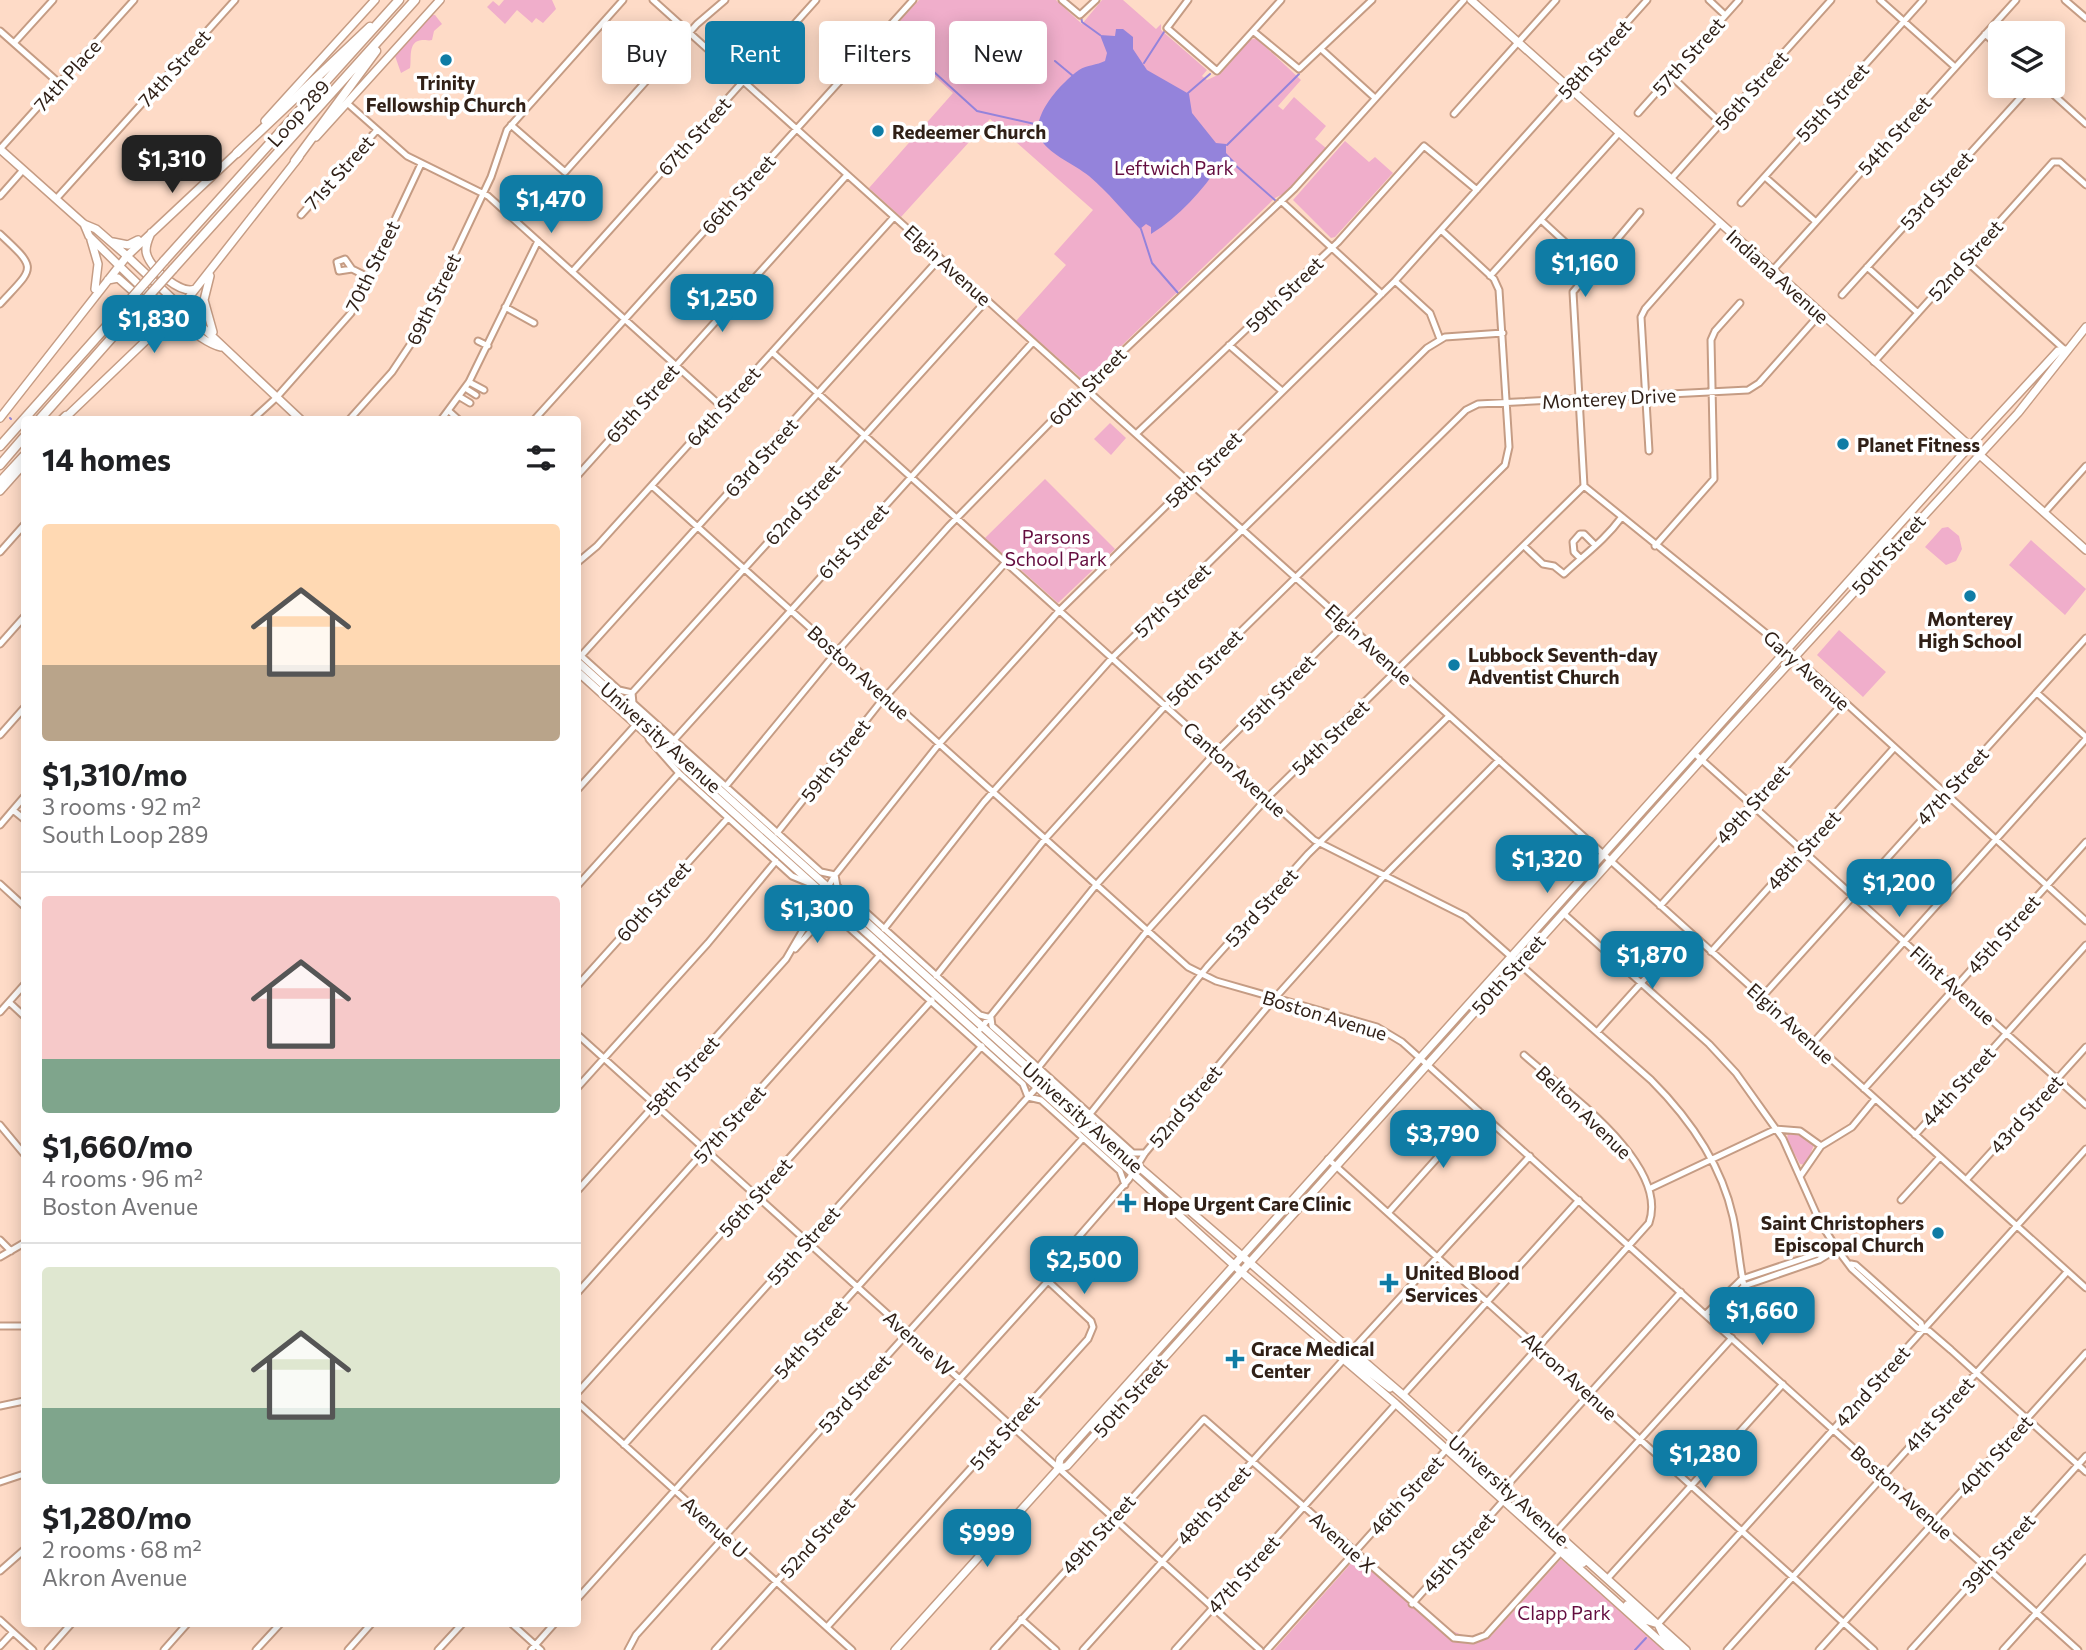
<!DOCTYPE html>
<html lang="en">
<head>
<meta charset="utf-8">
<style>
	:root { --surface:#fff; --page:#f2f2f2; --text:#202124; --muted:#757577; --line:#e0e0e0; --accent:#0f7ca5 }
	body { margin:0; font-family:Commissioner,sans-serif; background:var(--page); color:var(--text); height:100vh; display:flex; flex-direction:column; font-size:26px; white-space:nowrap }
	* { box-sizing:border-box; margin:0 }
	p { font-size:23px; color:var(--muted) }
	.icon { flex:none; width:38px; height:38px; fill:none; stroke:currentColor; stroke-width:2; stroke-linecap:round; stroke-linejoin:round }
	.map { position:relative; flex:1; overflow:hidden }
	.drawer { position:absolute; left:21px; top:416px; width:560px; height:1211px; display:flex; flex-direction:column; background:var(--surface); border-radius:7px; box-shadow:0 4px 18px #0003 }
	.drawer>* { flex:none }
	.hud { position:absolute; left:602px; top:21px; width:665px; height:63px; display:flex; gap:14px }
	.controls { position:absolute; left:1988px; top:21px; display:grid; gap:14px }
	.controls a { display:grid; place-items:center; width:77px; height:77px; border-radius:7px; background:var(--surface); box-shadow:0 4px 18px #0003; font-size:35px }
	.price { position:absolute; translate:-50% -60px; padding:0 16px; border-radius:14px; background:var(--accent); color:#fff; font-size:23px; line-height:46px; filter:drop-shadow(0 2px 4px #0008) }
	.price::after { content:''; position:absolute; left:50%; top:42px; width:21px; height:16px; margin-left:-10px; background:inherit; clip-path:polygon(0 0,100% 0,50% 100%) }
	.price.on { background:#222; color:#fff }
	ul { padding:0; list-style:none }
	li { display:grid; align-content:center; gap:14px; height:371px; padding:0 21px }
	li+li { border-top:2px solid var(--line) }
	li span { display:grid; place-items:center; height:217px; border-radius:7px; color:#555 }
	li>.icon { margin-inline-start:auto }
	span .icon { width:126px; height:126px; fill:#fffc; stroke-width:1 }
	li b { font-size:30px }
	h2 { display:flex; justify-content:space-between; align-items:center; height:84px; padding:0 21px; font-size:30px }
	.tag { padding:0 24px; border-radius:7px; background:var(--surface); box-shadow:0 4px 18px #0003; font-size:24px; line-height:63px }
	.tag.on { background:var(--accent); color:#fff }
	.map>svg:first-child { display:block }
	.green { fill:#f0aecb }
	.water { fill:#9483db }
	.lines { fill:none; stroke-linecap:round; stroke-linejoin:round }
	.stream { stroke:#9483db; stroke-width:2 }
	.minor-casing { stroke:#c59c84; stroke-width:9 }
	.major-casing { stroke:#c59c84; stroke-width:10 }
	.highway-casing { stroke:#c59c84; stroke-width:11 }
	.minor { stroke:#fff; stroke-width:5 }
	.major { stroke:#fff; stroke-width:7 }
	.highway { stroke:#fff; stroke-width:8 }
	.highway-bridge-casing { stroke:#c59c84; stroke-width:11; stroke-linecap:butt }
	.highway-bridge { stroke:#fff; stroke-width:8 }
	.poi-dot { fill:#0f7ca5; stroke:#fff; stroke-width:2.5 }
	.labels { text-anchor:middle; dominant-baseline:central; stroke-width:7; stroke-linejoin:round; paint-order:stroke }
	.street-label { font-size:19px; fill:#302017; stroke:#fff }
	.poi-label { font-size:19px; font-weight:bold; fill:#302017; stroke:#fff; text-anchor:start }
	.park-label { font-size:19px; fill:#640d3f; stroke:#fff }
</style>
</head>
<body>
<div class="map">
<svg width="2086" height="1650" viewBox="0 0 2086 1650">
	<rect width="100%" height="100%" fill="#fedbc7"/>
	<path class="green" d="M504 0H552L556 9 543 23 536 18 532 23 517 10 505 24 487 7 493 1 499 6Z
		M919 0H1056L1082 24 1102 0H1123L1156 29 1161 24V30L1207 70 1202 76 1207 80 1220 74 1250 40 1256 38 1301 80 1278 106 1283 110 1294 97 1326 126 1315 139 1326 148 1285 193 1275 198 1087 379H1082L1016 321 1066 265 1054 254 1093 210 990 119 901 217 869 188 953 93 888 34Z
		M432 15H435L442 24 434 31 432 40C429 41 426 40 422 40 407 41 412 60 410 68L401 73 395 56Z
		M1345 141 1369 162 1375 157 1393 173 1335 237 1331 238 1293 200Z
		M1110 423 1126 438 1111 455 1094 439Z
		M1045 479 1115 549 1058 603 985 538Z
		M1948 527 1959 536 1962 549 1956 561 1946 565 1925 547 1942 528Z
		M2031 540 2086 589 2065 615 2009 565Z
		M1839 630 1886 672 1863 697 1817 655Z
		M1788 1132 1799 1134 1814 1145 1806 1165 1800 1164 1787 1140Z
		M1561 1559 1663 1650H1274L1354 1560C1393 1575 1444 1650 1491 1636Z"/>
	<path class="water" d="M1116 29H1123L1133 37V49L1147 70 1189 94 1192 113 1216 143 1226 144V153L1235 162 1221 163C1202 191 1180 216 1151 234V227L1146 224 1140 229C1124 212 1108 192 1089 176 1074 164 1052 156 1041 140 1028 118 1062 82 1079 70 1087 65 1097 65 1105 61L1107 53 1100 35 1115 36Z"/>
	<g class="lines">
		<path class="stream" d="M1080 11 1082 22 1100 35
			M890 32 977 111 1039 125
			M1055 61 1073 76
			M1144 63 1164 32
			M1188 93 1210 74
			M1227 145 1299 74
			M1234 164 1276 201
			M1141 229 1152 263 1178 293
			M10 418 11 419
			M1635 1650 1646 1638"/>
		<g class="minor-casing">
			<path id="minor" d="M653 0 2086 1288
				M1062 0 1080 15 1096 0
				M1188 0 1167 28 1217 71 1281 0
				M1709 0 1725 15
				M1880 0 1955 67
				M2065 0 2086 18
				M0 31 59 83
				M1253 31 1299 69 1372 0
				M1985 34 2000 47
				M14 43 53 0
				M1321 49 1375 98
				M1671 76 1721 123
				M2044 86 2086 124
				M347 103 407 156 488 196 722 407
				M1638 113 1739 0
				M1454 114 1556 0
				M511 125 565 172 697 24 725 0
				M0 149 134 0
				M1765 177 1816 222
				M1671 179 1831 0
				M0 196 23 170
				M56 199 235 0
				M1281 201 1382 294
				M1741 203 1923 0
				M1640 212 1573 292 1584 486 1794 656 2086 921
				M301 215 377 130
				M1541 220 1592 267
				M0 234C39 270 34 267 0 304
				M1965 260 2065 350
				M1867 267 1918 313
				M352 269 345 259 337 262 339 271 352 269 368 277
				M1772 271 2016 0
				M572 272 816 0
				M1490 276 1619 133
				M1395 281 1430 313 1440 339
				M1842 295 2031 86
				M505 307 534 323
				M478 341 488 346
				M1229 345 1282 391
				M772 352 1314 840 1465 916 1651 1080C1690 1119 1721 1163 1733 1217 1738 1240 1739 1263 1744 1286
				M1874 362 2053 162H2060L2086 185
				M469 382 484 390
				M465 388 476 395
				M460 397 470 403
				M449 411 459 420
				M252 420 276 398 351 313 421 164
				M349 420 392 372 416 336 491 177 507 130 623 0
				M441 420 469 382 538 241
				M534 420 913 0
				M1136 434 1338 242 1424 146 1477 190
				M1649 451 1641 317 1645 309 1720 224
				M578 475 847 175
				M652 486 1188 967 1216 981 1377 1027 1402 1042 2078 1650
				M2044 513 2086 466
				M1524 546 1543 564 1554 566 1564 574C1584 555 1605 540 1621 518
				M1655 546 1714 479 1711 340 1715 331 1740 303
				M0 552 24 525
				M1580 558 1574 552 1573 542 1580 534H1584L1595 545
				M578 562 597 546 894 217
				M0 644 24 617
				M578 653 619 690 632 693 633 703 821 872 835 875 837 886 980 1015 991 1018 992 1026 1000 1033 1133 1153H1145
				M581 656 940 258
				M2037 693 2086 737
				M622 704 987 300
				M0 735 24 708
				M649 739 679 773 792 876 809 883
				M674 740 1033 342
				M1694 753 2086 1105
				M726 786 833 656 949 526 1078 394 1294 189 1464 0
				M578 789 641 719
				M13 810 24 819
				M0 825 24 797
				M777 833 879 704 1005 563
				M0 884 24 906
				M578 885 679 773
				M1660 906 1844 702
				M1563 913 1709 1044 1736 1073 1783 1139 1820 1222 1837 1249 1852 1269 1917 1328 1929 1331 1951 1350 2086 1472
				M824 917H837L1023 1084 1028 1097 1041 1100 1120 1171 1125 1185
				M884 929 984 802 1112 658 1427 348 1445 337 1503 333
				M795 949 830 910 838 908
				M1711 952 1894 748
				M936 976 1045 839 1165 706 1466 410 1478 404 1748 390 1759 383 1820 314
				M578 985 728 818
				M1762 997 2086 638
				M9 1002 24 1016
				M0 1012 24 985
				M1597 1032 1688 931
				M977 1033 1096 885 1216 752 1505 465 1509 447 1499 290 1494 279 1441 230
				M578 1035 1260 1650
				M1813 1043 2086 739
				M1038 1068 1147 931 1267 798 1584 486
				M578 1087 708 943 776 861
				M1864 1089 2086 842
				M1090 1114 1207 967 1308 854 1449 716
				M0 1125 24 1154
				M1915 1135 2086 945
				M1328 1159 1874 1650
				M1801 1175 1821 1146 1852 1127 1875 1099
				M1966 1180 2086 1047
				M1651 1188 1776 1129 1800 1131 1821 1146
				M578 1190 786 959 835 875 939 744 1059 611 1395 281 1647 0
				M1901 1200 1940 1157
				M1388 1213 1479 1111
				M0 1240 11 1251
				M0 1257 24 1243
				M1851 1264 1856 1265 1921 1323 1922 1327
				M578 1292 880 955
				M1706 1314 1742 1279 1817 1254 1824 1255
				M1712 1320 1744 1286 1819 1260 1837 1249
				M0 1326H24
				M1351 1351 1530 1156
				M578 1392 932 1000
				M1403 1395 1579 1200
				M578 1403 852 1650
				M0 1406 24 1401
				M624 1445 982 1046
				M0 1482 24 1474
				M1510 1482 1681 1292
				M1556 1532 1732 1338
				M0 1571 24 1550
				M1607 1579 1783 1384
				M578 1598 1039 1085
				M1412 1604 1504 1500
				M1021 1619 1056 1650
				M0 1620 33 1650
				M512 1624 541 1650
				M1658 1624 2086 1149
				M827 1627 1088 1339 1093 1327 1091 1321 1048 1281
				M0 1646 13 1632
				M48 1650 71 1624
				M164 1650 187 1624
				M256 1650 280 1624
				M348 1650 371 1624
				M438 1650 462 1624
				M531 1650 554 1624
				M628 1650 636 1635 1083 1138
				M715 1650 1048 1281 1075 1241 1129 1179 1145 1153 1274 999 1384 876 1499 760
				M994 1650 1204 1419 1454 1638 1473 1640 1486 1635 1561 1552
				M1083 1650 1344 1359
				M1175 1650 1396 1404
				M1267 1650 1649 1223C1670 1163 1563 1090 1524 1055
				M1727 1650 2067 1272
				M1819 1650 2086 1353
				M1911 1650 2086 1456
				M2003 1650 2086 1558"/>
		</g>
		<g class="major-casing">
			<path id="major" d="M1471 0 2086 550
				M265 121 375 0
				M316 137 440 0
				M0 149 84 224 96 229 127 256 301 420
				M84 224 89 236C114 260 192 342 221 347
				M151 233C148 240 144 248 147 255 151 269 181 295 195 289
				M91 240 98 264 95 289
				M113 242 128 245 138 240
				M210 276 204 300 213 332
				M108 280 118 278 154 310 156 333
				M162 330 174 325 187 328
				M0 418 127 256 239 151
				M65 418 182 306 299 157
				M0 491 24 464
				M578 662 1116 1147 1403 1395 1686 1650
				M578 672 1246 1276 1396 1404 1670 1650
				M1344 1359H1352L1390 1388
				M1058 1469 1067 1466 1728 730 2018 413 2086 327
				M1561 1552H1569L1583 1563
				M1627 1605 1645 1620 1658 1624 1665 1639 1678 1650
				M895 1650 1058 1469 1060 1459 1960 457 2058 351 2065 350"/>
		</g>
		<g class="highway-casing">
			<path id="highway" d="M237 153 370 27
				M295 161 376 51
				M164 261 399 0
				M173 269 415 0
				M39 420 138 308
				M62 420 66 416
				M0 446 129 301
				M0 465 24 437
				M0 482 24 456"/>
		</g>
		<use href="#minor" class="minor"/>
		<use href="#major" class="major"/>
		<use href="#highway" class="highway"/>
		<g class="highway-bridge-casing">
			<path id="highway-bridge" d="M129 301 164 261
				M138 308 173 269"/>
		</g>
		<use href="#highway-bridge" class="highway-bridge"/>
	</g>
	<g class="poi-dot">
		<circle cx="446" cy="60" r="7"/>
		<circle cx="878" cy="131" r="7"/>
		<circle cx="1843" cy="444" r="7"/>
		<circle cx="1970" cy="596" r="7"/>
		<circle cx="1454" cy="665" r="7"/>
		<path d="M1123.5 1192.5h7v7h7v7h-7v7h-7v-7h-7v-7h7z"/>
		<circle cx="1938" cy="1233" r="7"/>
		<path d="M1385.5 1272.5h7v7h7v7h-7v7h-7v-7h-7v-7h7z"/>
		<path d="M1231.5 1348.5h7v7h7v7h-7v7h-7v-7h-7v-7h7z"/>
	</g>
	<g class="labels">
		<g class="street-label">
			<text transform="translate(1688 56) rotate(-48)">57th Street</text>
			<text transform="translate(1594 59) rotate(-48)">58th Street</text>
			<text transform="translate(174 68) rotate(-48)">74th Street</text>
			<text transform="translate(67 75) rotate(-48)">74th Place</text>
			<text transform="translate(1751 90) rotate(-48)">56th Street</text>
			<text transform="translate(1832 102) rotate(-48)">55th Street</text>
			<text transform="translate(298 113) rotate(-48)">Loop 289</text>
			<text transform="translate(1894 135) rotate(-48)">54th Street</text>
			<text transform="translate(694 136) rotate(-48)">67th Street</text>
			<text transform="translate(339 172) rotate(-48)">71st Street</text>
			<text transform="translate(1936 190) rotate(-48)">53rd Street</text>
			<text transform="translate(738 194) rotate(-48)">66th Street</text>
			<text transform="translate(1965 260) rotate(-48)">52nd Street</text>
			<text transform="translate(948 265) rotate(42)">Elgin Avenue</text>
			<text transform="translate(372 266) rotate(-64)">70th Street</text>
			<text transform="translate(1778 276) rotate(42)">Indiana Avenue</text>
			<text transform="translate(1284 294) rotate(-44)">59th Street</text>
			<text transform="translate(433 299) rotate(-64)">69th Street</text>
			<text transform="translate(1087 386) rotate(-45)">60th Street</text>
			<text transform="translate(1609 398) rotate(-3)">Monterey Drive</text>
			<text transform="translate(642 403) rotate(-48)">65th Street</text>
			<text transform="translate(723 406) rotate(-48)">64th Street</text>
			<text transform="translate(761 457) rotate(-48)">63rd Street</text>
			<text transform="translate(1203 469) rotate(-45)">58th Street</text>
			<text transform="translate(802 504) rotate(-48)">62nd Street</text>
			<text transform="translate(853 541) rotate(-48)">61st Street</text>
			<text transform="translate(1888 554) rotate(-48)">50th Street</text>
			<text transform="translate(1172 600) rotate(-44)">57th Street</text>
			<text transform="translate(1369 644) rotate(42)">Elgin Avenue</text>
			<text transform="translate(1204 667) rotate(-45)">56th Street</text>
			<text transform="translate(1807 670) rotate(42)">Gary Avenue</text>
			<text transform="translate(859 672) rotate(42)">Boston Avenue</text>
			<text transform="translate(1277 692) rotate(-45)">55th Street</text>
			<text transform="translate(661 737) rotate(42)">University Avenue</text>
			<text transform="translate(1330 737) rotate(-44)">54th Street</text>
			<text transform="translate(835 760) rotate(-52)">59th Street</text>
			<text transform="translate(1235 769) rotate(42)">Canton Avenue</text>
			<text transform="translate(1952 786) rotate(-48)">47th Street</text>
			<text transform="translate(1752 804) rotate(-48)">49th Street</text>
			<text transform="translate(1803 850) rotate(-48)">48th Street</text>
			<text transform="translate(653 901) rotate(-48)">60th Street</text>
			<text transform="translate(1261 907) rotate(-48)">53rd Street</text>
			<text transform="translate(2003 934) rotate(-48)">45th Street</text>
			<text transform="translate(1508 974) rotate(-48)">50th Street</text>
			<text transform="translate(1953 985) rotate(42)">Flint Avenue</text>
			<text transform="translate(1325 1015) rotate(17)">Boston Avenue</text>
			<text transform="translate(1791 1023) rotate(42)">Elgin Avenue</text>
			<text transform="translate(682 1075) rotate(-48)">58th Street</text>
			<text transform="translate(1958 1086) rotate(-48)">44th Street</text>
			<text transform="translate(1185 1106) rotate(-50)">52nd Street</text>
			<text transform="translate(1584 1112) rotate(44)">Belton Avenue</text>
			<text transform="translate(2026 1114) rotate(-48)">43rd Street</text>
			<text transform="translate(1083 1117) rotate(42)">University Avenue</text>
			<text transform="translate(729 1124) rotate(-48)">57th Street</text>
			<text transform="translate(755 1197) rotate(-48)">56th Street</text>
			<text transform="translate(803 1245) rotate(-48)">55th Street</text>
			<text transform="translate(810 1339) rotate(-48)">54th Street</text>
			<text transform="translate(919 1343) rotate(42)">Avenue W</text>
			<text transform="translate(1570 1376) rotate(42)">Akron Avenue</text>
			<text transform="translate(1872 1386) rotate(-48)">42nd Street</text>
			<text transform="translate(854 1393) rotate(-48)">53rd Street</text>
			<text transform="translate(1130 1397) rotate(-48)">50th Street</text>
			<text transform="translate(1939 1414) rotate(-48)">41st Street</text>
			<text transform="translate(1004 1432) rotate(-48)">51st Street</text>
			<text transform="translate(1995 1455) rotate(-48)">40th Street</text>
			<text transform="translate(1509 1490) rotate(42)">University Avenue</text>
			<text transform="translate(1902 1492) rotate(42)">Boston Avenue</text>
			<text transform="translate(1406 1495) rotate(-48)">46th Street</text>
			<text transform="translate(1213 1505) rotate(-48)">48th Street</text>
			<text transform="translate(715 1527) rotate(42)">Avenue U</text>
			<text transform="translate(1098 1534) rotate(-48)">49th Street</text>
			<text transform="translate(817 1537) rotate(-48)">52nd Street</text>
			<text transform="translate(1343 1542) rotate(42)">Avenue X</text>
			<text transform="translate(1458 1552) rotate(-49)">45th Street</text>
			<text transform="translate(1998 1553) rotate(-48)">39th Street</text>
			<text transform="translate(1243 1574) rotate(-48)">47th Street</text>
		</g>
		<g class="poi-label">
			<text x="446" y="82" text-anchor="middle">Trinity<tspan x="446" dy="22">Fellowship Church</tspan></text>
			<text x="892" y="131">Redeemer Church</text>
			<text x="1857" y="444">Planet Fitness</text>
			<text x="1970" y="618" text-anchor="middle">Monterey<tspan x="1970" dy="22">High School</tspan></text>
			<text x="1468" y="654">Lubbock Seventh-day<tspan x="1468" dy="22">Adventist Church</tspan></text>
			<text x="1143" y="1203">Hope Urgent Care Clinic</text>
			<text x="1924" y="1222" text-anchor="end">Saint Christophers<tspan x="1924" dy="22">Episcopal Church</tspan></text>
			<text x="1405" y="1272">United Blood<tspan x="1405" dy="22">Services</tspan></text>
			<text x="1251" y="1348">Grace Medical<tspan x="1251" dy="22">Center</tspan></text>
		</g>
		<g class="park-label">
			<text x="1174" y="167">Leftwich Park</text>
			<text x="1056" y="536">Parsons<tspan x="1056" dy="22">School Park</tspan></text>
			<text x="1564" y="1612">Clapp Park</text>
		</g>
	</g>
</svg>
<div class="controls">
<a><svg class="icon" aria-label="layers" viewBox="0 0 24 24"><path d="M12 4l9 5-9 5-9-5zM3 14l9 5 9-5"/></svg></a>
</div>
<b class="price on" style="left:172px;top:195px">$1,310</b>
<b class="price" style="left:551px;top:235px">$1,470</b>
<b class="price" style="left:1585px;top:299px">$1,160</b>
<b class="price" style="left:722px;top:334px">$1,250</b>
<b class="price" style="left:154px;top:355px">$1,830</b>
<b class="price" style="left:1547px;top:895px">$1,320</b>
<b class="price" style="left:1899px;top:919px">$1,200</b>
<b class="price" style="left:817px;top:945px">$1,300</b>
<b class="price" style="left:1652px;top:991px">$1,870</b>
<b class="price" style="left:1443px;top:1170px">$3,790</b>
<b class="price" style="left:1084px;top:1296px">$2,500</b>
<b class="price" style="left:1762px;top:1347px">$1,660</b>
<b class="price" style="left:1705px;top:1490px">$1,280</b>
<b class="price" style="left:987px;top:1569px">$999</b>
<div class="hud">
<a class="tag">Buy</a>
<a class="tag on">Rent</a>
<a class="tag">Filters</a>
<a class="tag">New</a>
</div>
<section class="drawer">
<h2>14 homes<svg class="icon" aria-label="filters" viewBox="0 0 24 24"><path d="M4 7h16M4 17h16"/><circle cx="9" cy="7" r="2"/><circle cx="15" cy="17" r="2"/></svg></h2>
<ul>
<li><span style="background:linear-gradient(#ffd9b3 65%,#b9a48a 0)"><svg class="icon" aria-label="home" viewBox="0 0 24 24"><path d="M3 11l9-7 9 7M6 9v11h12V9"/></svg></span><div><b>$1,310/mo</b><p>3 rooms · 92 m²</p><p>South Loop 289</p></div></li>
<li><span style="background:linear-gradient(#f6c9c9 75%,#7fa58c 0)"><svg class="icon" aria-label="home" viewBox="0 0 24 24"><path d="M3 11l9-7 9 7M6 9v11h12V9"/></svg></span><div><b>$1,660/mo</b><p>4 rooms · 96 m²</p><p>Boston Avenue</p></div></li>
<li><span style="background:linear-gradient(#dfe7d0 65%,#7fa58c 0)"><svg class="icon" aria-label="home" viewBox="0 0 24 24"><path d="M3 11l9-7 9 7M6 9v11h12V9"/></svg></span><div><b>$1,280/mo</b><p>2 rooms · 68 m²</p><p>Akron Avenue</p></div></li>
</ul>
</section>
</div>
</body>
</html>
